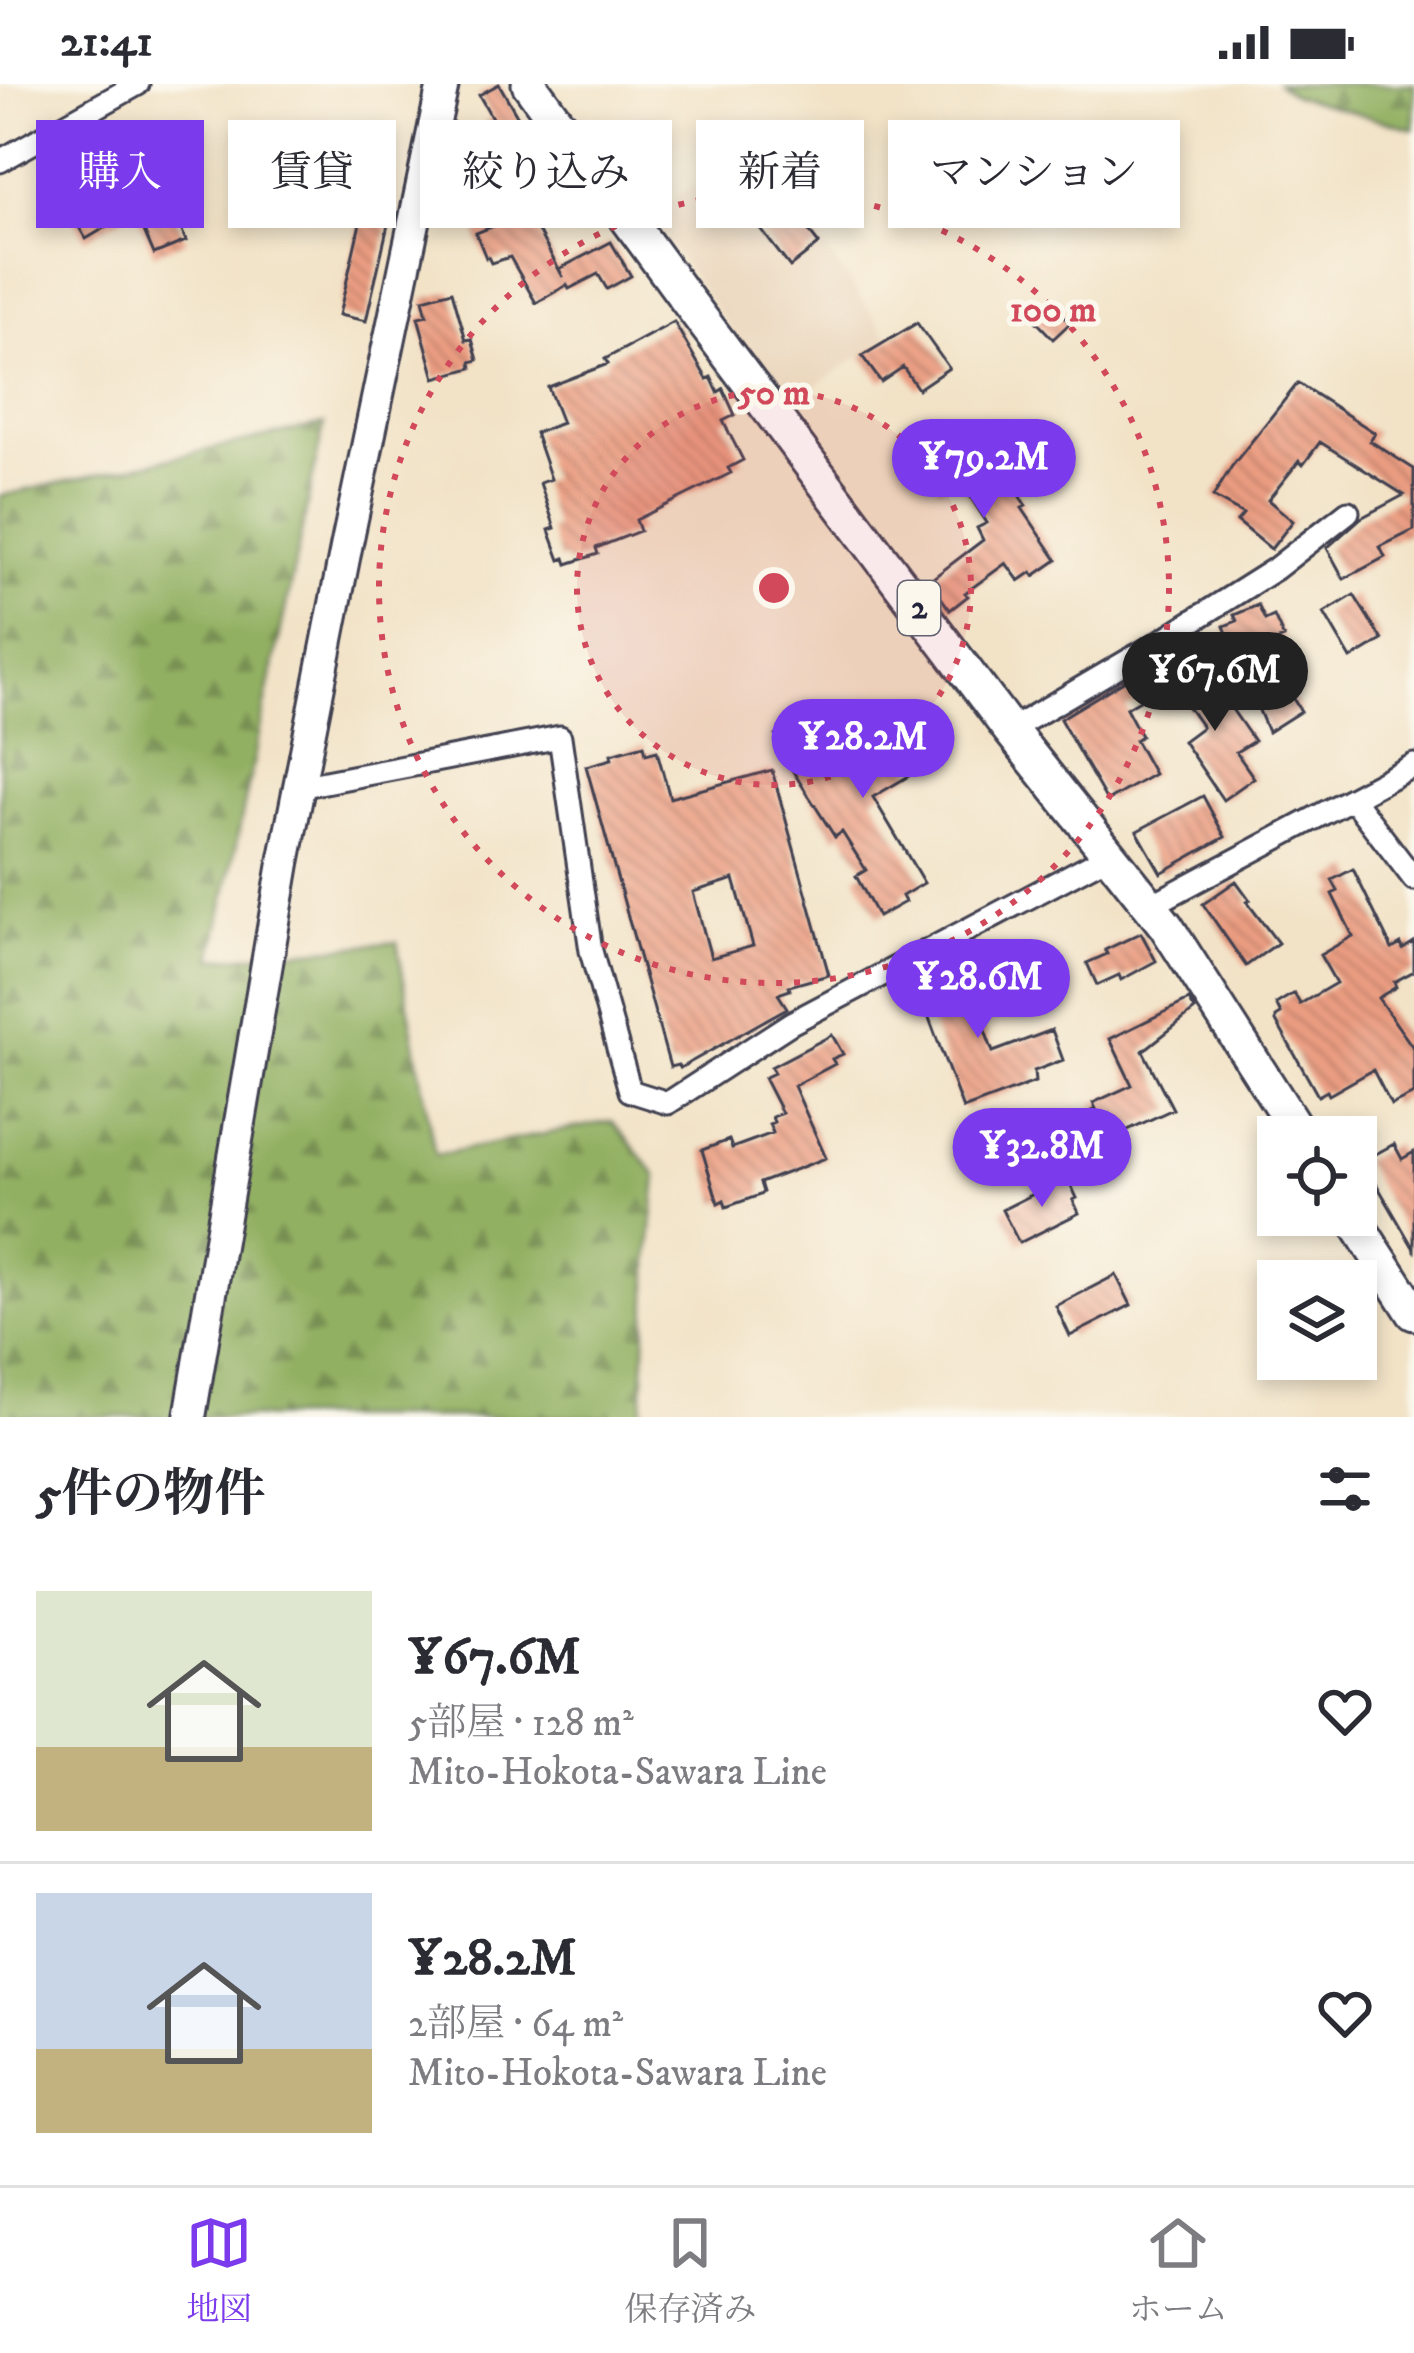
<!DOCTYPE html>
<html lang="ja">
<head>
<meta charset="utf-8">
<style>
	:root { --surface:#fff; --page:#f2f2f3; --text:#2b2b33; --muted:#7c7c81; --line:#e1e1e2; --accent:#7c3aed }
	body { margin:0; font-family:"IM FELL DW Pica","Noto Serif JP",serif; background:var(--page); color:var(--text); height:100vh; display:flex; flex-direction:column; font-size:45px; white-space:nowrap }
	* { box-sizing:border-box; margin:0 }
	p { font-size:39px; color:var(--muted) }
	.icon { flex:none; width:66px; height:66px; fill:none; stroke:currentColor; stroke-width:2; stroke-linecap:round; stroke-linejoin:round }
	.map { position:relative; height:1333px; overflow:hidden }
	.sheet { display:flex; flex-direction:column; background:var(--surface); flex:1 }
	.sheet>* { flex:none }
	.banner { position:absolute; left:36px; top:36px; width:1344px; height:108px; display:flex; gap:24px }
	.buttons { position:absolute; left:1257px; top:1032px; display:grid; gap:24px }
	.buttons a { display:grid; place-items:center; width:120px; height:120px; border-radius:0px; background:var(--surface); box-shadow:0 6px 18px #0003; font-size:60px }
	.price { position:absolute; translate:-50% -102px; padding:0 27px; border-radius:42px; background:var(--accent); color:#fff; font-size:39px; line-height:78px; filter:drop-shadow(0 3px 6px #0008) }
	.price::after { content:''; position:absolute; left:50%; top:72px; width:36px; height:27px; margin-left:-18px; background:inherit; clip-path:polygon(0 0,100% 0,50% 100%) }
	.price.selected { background:#222; color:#fff }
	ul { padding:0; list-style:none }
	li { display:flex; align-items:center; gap:36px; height:300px; padding:0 36px }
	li+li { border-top:3px solid var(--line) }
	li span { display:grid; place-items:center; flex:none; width:336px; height:240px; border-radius:0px; color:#555 }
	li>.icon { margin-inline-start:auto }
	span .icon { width:144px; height:144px; fill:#fffc; stroke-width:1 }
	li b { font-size:51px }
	h2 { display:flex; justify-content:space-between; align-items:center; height:144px; padding:0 36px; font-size:51px }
	.tag { padding:0 42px; border-radius:0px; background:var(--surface); box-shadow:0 6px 18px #0003; font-size:42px; line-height:108px }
	.tag.selected { background:var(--accent); color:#fff }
	.status { display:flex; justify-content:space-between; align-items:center; height:84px; padding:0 60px; background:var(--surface); direction:ltr }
	.status svg { height:33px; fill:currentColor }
	.dock { display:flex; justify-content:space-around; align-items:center; height:168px; border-top:3px solid var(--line); background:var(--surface); font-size:33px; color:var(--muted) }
	.dock a { display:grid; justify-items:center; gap:6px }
	.dock .selected { color:var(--accent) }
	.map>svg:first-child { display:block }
	.built { fill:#e9d3b8 }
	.forest { fill:url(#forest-firs); stroke:#5a694e; stroke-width:3 }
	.building { fill:url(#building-back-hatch); fill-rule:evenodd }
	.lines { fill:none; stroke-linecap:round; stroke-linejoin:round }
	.street-casing { stroke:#413f50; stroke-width:27 }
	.secondary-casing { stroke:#413f50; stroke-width:36 }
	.primary-casing { stroke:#413f50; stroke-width:39 }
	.street { stroke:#fff; stroke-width:21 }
	.secondary { stroke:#fff; stroke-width:30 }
	.primary { stroke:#fff; stroke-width:33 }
	.ring { fill:none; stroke:#d1495b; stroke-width:6; stroke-dasharray:6 12 }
	.labels { text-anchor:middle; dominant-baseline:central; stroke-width:10; stroke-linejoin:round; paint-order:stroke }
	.shield { fill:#fbf7ec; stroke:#636270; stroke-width:3 }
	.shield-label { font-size:33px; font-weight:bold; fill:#22223b }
	.centre { fill:#d1495b; stroke:#fbf7ec; stroke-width:6 }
	.ring-label { font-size:36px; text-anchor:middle; font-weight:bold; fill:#d1495b; stroke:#fbf7ec; stroke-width:10; stroke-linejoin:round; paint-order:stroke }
</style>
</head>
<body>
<div class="status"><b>21:41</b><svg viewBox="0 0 49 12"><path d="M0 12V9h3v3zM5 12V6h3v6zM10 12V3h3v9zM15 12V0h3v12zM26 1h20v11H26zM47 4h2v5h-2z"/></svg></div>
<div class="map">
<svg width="1414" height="1333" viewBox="0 0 1414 1333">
	<defs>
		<pattern id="forest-firs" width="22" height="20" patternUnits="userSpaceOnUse" patternTransform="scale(3)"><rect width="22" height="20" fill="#92b062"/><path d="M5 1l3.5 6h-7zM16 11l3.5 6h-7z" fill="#778f52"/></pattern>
		<pattern id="building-back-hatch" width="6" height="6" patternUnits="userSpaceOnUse" patternTransform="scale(3)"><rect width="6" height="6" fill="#eb9d81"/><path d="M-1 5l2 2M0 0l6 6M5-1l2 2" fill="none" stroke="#be806b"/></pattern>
	</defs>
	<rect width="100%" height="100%" fill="#fbf7ec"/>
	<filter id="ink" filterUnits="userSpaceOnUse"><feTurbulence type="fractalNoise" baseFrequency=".00833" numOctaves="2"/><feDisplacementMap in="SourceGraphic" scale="24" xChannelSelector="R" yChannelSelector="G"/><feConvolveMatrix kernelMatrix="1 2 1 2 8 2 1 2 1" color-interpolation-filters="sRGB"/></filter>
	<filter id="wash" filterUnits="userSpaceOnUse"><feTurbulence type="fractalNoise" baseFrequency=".004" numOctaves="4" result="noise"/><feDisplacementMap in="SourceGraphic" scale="48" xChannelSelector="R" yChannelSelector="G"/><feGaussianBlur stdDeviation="2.7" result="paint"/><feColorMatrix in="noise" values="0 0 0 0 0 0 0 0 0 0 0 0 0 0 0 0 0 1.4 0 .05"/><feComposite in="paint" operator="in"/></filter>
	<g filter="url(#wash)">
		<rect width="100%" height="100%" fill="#f2e3c7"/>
		<path class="built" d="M752 60 888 253 785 323 650 132Z"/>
		<path class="forest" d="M1278 0H1414V45L1294 12Z
			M324 340 212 875 397 858 435 1071 612 1037 657 1092 649 1176 642 1333H0V412Z"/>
		<g id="blocks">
			<path class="building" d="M499 0 542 75 554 70 568 98 573 96 584 120 574 125 577 129 538 147 563 193 559 185 611 158 631 192 607 205 598 190 569 205 567 201 536 219 510 173 491 179 488 173 486 174 476 149 499 140 482 104 509 91 482 40 492 34 479 11Z
				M105 47 113 61 118 58 126 70 132 66 159 109 165 107 186 157 154 170 135 126 86 155 65 120 99 100 76 62Z
				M375 72 393 75 382 135 389 136 366 237 339 231 363 126 360 125 369 81H373Z
				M767 93 819 160 790 183 738 116Z
				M452 207 466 256 472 255 478 276 471 278 472 284 435 294 418 233 427 231 423 215Z
				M1050 218 1070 239 1053 255 1033 234Z
				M674 238 707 295 711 293 718 308 723 305 735 331 723 337 743 376 728 384 731 389 636 436 640 447 596 464 598 470 567 480 565 474 560 476 549 446 555 444 540 399 551 395 535 349 562 339 548 303 608 280 605 275Z
				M917 239 949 284 918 305 903 283 881 298 862 272Z
				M1298 299 1375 349 1370 357 1414 385V446L1380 463 1385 473 1344 495 1327 464 1361 434 1404 411 1320 358 1303 381 1299 377 1268 416 1293 437 1271 465 1237 437 1243 430 1213 413 1232 382Z
				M933 342 957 378 972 368 985 385 997 377 1026 422 1022 424 1057 476 1034 492 1032 488 1019 497 1006 479 965 509 968 512 950 526 929 497 983 456 977 444 987 439 956 390 940 404 907 362Z
				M1354 511 1382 556 1351 575 1324 529Z
				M1258 521 1265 536 1274 532 1284 554 1276 557 1285 575 1281 577 1282 580 1273 584 1301 627 1268 648 1224 542 1237 537 1234 531Z
				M1172 568 1185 590 1126 624 1141 652 1135 656 1154 690 1107 717 1060 635Z
				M1202 582 1254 657 1236 668 1254 694 1223 716 1183 657 1202 643 1173 602Z
				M917 619 928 637 902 654 913 672 907 676 914 689 873 713 924 799 902 812 905 818 878 833 856 792 866 786 842 748 835 753 789 681 795 679 776 652 797 638 826 681 858 660 855 655Z
				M644 661 646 670 657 667 670 714 772 686 829 891 789 902 790 906 778 910 787 924 680 984 678 981 670 983 586 682 612 675 611 670ZM734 795 753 862 711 874 693 808Z
				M1203 712 1225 753 1161 789 1137 747Z
				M1353 785 1392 865 1401 860 1403 865 1414 858V887L1394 898 1396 903 1378 914 1414 965V1010L1391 1021 1373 986 1329 1011 1327 1007 1318 1012 1276 937V933L1281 930 1276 920 1294 909 1300 920 1336 899 1320 871 1353 852 1332 810 1338 807 1332 796Z
				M1236 797 1250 816 1247 818 1278 859 1246 882 1203 820Z
				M1141 849 1156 877 1121 896 1119 891 1097 901 1087 879 1107 870 1105 866Z
				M950 873 965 893 993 968 1052 946 1063 976 1034 987 1035 998 963 1025 922 915 925 914 915 891Z
				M1189 916 1195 926 1143 967 1173 1025 1093 1062 1081 1038 1086 1036 1084 1031 1096 1025 1093 1019 1132 1001 1110 955Z
				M832 951 843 970 832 975 835 980 794 1002 826 1074 760 1099 763 1108 760 1111 726 1123 724 1116 718 1119 702 1066 729 1056 732 1064 773 1049 769 1040 774 1038 772 1033 782 1029 764 994 774 989 771 983Z
				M1394 1060 1402 1075 1414 1068V1165L1363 1077Z
				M1067 1093 1077 1114 1073 1116 1079 1129 1019 1159 1002 1126Z
				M1116 1191 1131 1221 1070 1252 1056 1222Z"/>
		</g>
	</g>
	<g filter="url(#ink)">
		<use href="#blocks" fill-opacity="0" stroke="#413f50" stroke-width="3"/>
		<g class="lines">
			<g class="street-casing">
				<path id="street" d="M0 77 138 0
					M1010 646 1158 559 1275 485 1348 428
					M299 703 560 653 591 867 630 1007 668 1019 791 939 1109 771
					M1352 714 1414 795
					M1150 822 1414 681"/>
			</g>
			<g class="secondary-casing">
				<path id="secondary" d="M190 1333 284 779 347 459 443 0"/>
			</g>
			<g class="primary-casing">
				<path id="primary" d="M529 0 687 216 1010 646 1166 842 1301 1053
					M1351 1131 1414 1229"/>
			</g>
			<use href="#street" class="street"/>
			<use href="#secondary" class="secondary"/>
			<use href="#primary" class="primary"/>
		</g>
	</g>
	<circle cx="774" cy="504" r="197" fill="#d1495b" fill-opacity=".12"/>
	<g class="ring">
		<circle cx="774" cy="504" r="197"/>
		<circle cx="774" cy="504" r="395"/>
	</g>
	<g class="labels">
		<rect class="shield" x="898" y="497" width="42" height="54" rx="9"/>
		<g class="shield-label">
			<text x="919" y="524">2</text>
		</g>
	</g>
	<circle cx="774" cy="504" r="18" class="centre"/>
	<g class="ring-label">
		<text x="1053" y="237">100 m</text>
		<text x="774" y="320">50 m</text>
	</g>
</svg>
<div class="buttons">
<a><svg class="icon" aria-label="locate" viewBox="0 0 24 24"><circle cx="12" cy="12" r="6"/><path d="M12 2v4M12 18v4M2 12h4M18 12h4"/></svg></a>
<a><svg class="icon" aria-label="layers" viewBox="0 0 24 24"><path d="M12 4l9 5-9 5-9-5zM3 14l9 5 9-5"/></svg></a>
</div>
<b class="price" style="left:984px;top:437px">¥79.2M</b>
<b class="price selected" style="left:1215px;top:650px">¥67.6M</b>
<b class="price" style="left:863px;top:717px">¥28.2M</b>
<b class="price" style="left:978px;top:957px">¥28.6M</b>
<b class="price" style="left:1042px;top:1126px">¥32.8M</b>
<div class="banner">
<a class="tag selected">購入</a>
<a class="tag">賃貸</a>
<a class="tag">絞り込み</a>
<a class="tag">新着</a>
<a class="tag">マンション</a>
</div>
</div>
<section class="sheet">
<h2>5件の物件<svg class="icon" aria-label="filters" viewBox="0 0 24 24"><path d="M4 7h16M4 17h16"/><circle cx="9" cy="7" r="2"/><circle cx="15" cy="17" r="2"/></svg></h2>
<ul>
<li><span style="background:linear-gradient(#dfe7d0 65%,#c2b280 0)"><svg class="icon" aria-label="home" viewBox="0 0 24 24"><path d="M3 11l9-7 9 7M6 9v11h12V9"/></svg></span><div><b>¥67.6M</b><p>5部屋 · 128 m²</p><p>Mito-Hokota-Sawara Line</p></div><svg class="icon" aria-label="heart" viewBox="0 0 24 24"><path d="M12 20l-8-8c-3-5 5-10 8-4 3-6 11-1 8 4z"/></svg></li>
<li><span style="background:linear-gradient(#c9d6e8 65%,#c2b280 0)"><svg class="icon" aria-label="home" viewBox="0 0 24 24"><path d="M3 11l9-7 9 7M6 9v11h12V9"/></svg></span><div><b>¥28.2M</b><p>2部屋 · 64 m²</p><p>Mito-Hokota-Sawara Line</p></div><svg class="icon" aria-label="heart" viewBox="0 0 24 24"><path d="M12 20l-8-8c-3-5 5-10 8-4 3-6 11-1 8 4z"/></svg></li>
</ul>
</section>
<nav class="dock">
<a class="selected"><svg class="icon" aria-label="map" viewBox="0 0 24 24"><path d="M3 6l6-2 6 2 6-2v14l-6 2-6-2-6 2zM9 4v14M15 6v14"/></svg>地図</a>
<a><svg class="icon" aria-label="saved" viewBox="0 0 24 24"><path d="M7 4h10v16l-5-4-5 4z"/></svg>保存済み</a>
<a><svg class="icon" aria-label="home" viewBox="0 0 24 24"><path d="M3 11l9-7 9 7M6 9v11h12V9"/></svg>ホーム</a>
</nav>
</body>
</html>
